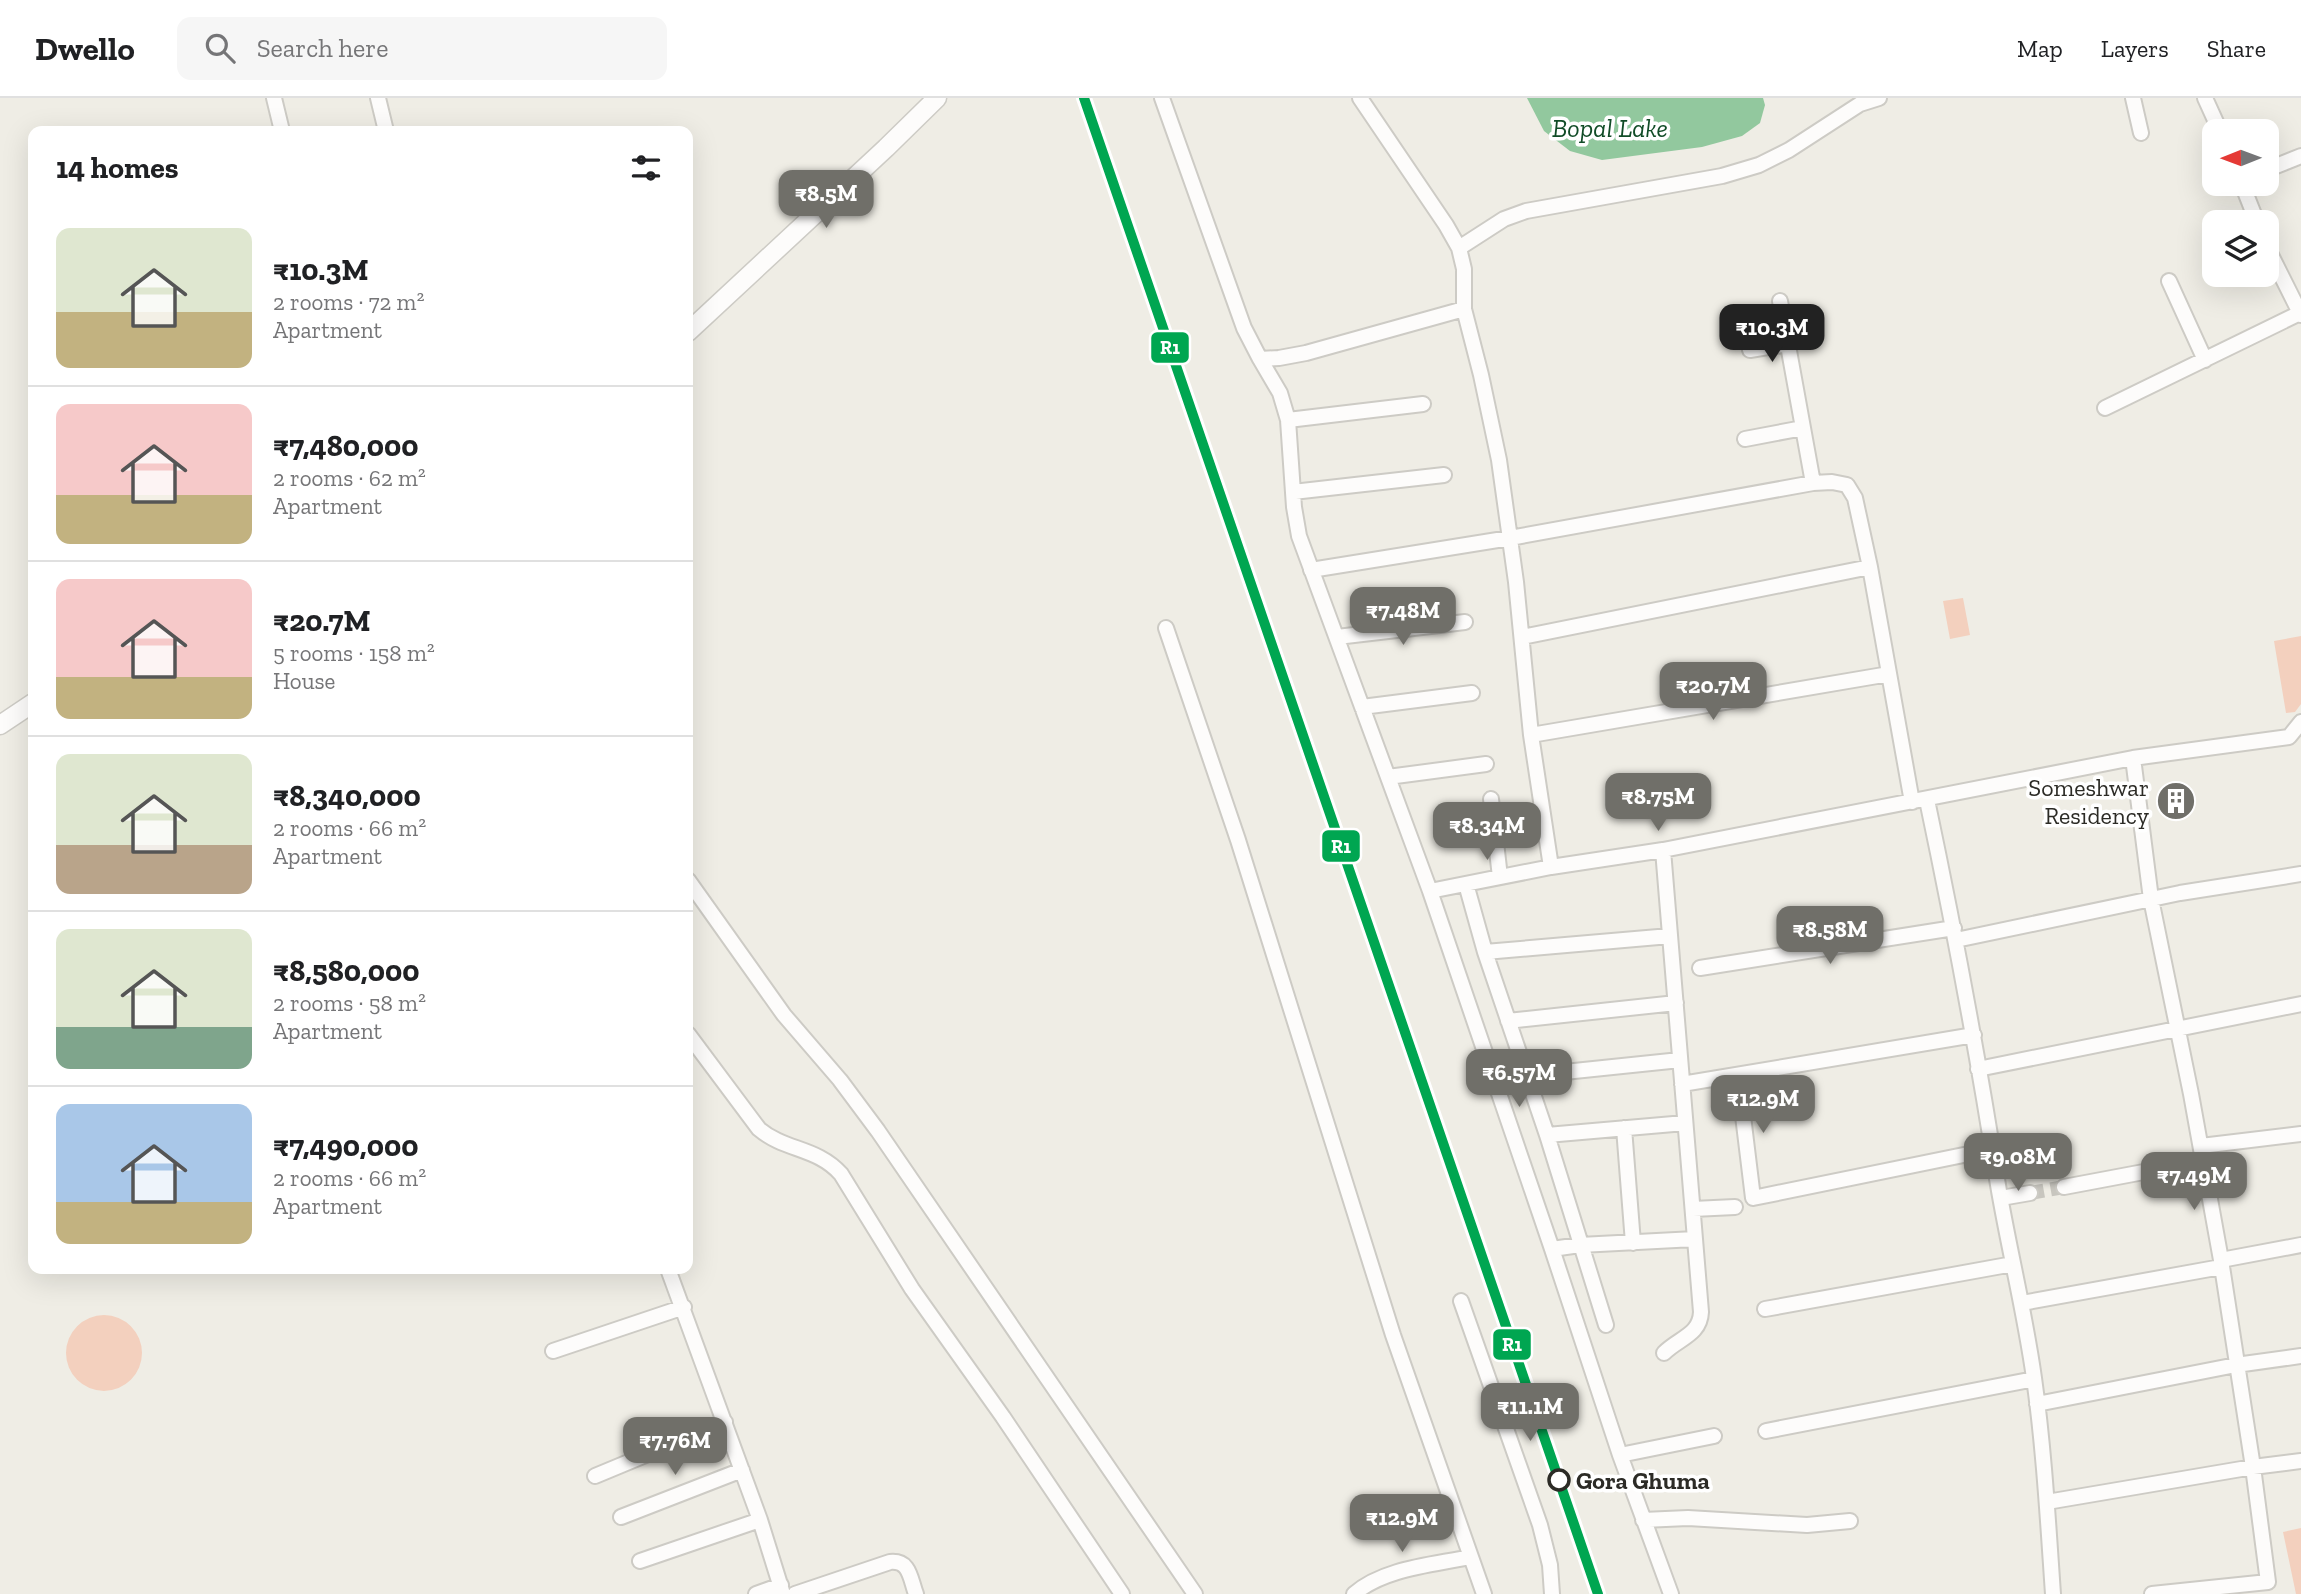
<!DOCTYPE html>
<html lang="en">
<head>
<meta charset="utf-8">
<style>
	:root { --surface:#fff; --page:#f6f6f6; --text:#202124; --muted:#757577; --line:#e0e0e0; --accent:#706f69 }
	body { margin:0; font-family:"Zilla Slab",serif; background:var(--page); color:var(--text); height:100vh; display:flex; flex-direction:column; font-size:26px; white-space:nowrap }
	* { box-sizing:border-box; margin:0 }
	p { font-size:23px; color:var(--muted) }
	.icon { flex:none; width:38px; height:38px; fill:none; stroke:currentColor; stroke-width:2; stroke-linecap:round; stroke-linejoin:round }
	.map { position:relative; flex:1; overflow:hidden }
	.details { position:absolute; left:28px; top:28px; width:665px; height:1148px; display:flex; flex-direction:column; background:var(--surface); border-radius:14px; box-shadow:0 7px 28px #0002 }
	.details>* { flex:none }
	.needle { width:46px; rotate:269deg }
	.fabs { position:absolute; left:2202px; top:21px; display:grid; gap:14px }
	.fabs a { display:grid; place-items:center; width:77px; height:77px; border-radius:14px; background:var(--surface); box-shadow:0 7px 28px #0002; font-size:35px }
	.price { position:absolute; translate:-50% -60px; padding:0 16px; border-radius:14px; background:var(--accent); color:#fff; font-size:23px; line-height:46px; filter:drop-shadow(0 2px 4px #0008) }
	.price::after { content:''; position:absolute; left:50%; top:42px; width:21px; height:16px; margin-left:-10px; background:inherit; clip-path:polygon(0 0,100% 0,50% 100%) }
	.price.on { background:#222; color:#fff }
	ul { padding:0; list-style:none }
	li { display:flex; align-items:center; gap:21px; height:175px; padding:0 28px }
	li+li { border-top:2px solid var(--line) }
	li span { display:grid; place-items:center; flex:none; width:196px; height:140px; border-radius:14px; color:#555 }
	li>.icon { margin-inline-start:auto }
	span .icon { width:84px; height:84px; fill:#fffc; stroke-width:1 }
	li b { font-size:30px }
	h2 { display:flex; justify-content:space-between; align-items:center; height:84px; padding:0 28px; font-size:30px }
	header { display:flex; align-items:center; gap:42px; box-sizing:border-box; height:98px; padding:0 35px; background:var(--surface); border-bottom:2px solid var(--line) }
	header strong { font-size:33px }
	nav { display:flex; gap:38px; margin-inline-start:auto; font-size:24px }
	.search { width:490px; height:63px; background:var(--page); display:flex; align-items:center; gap:18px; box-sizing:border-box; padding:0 24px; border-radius:14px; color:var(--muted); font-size:26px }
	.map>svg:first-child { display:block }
	.green { fill:#f3d0be }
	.water { fill:#92c89e }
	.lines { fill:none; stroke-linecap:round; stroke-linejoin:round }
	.minor-tunnel { stroke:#c8c6bf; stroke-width:14; stroke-dasharray:14 7; stroke-linecap:butt }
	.minor-casing { stroke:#cdcbc5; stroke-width:18 }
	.tertiary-casing { stroke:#cdcbc5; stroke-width:21 }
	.minor { stroke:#fdfcfb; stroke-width:14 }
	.tertiary { stroke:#fdfcfb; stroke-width:18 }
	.rail-1-casing { stroke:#fff; stroke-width:16 }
	.rail-1 { stroke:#00a651; stroke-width:10 }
	.stop-dot { fill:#fff; stroke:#2c2b26; stroke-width:3.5 }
	.labels { text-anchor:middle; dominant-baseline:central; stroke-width:7; stroke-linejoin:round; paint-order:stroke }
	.poi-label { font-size:24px; fill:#2c2b26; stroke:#fff; text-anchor:end }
	.stop-label { font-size:24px; font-weight:bold; fill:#2c2b26; stroke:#fff; text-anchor:start }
	.water-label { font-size:26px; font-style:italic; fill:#114c27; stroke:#fff }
	.line-badge { stroke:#fff; stroke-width:2.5 }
	.badge-label { font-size:19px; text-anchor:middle; font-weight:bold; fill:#fff }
</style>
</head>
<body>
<header>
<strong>Dwello</strong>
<div class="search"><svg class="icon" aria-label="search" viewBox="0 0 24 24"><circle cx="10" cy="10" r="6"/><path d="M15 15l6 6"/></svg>Search here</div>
<nav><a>Map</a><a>Layers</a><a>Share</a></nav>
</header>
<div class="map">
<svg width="2301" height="1496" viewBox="0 0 2301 1496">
	<rect width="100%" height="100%" fill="#efede5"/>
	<path class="green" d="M1963 500 1970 537 1950 541 1943 503Z
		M2301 538V606L2295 614 2286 615 2274 543Z
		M66 1255a38 38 0 1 1 76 0a38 38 0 1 1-76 0Z
		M2301 1430V1496H2296L2283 1434Z"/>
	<path class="water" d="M1527 0H1763L1765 7 1760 25 1742 38 1702 49 1602 62 1570 53 1544 33Z"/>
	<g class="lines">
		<path class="minor-tunnel" d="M2030 1095 2064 1089"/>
		<g class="minor-casing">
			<path id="minor" d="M274 0 282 33
				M378 0 386 33
				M1162 0 1244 230 1260 261 1279 260 1306 255 1464 211
				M1360 0 1446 127 1459 150 1464 171V211L1481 277 1499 362 1516 484 1531 637 1551 769 1663 752 2133 660 2289 639 2301 624
				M2133 0 2141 35
				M2205 0 2220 33
				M2266 72 2301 58
				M2242 86 2257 124
				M2266 147 2301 217
				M1459 150 1504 121 1526 113 1722 78 1759 67 1789 52 1860 6 1879 0
				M2169 183 2205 262
				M1780 203 1813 385
				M1750 252 1788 246
				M1260 261 1280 295 1288 322 1294 409 1299 438 1430 793 1552 1151 1620 1357 1671 1496
				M2105 310 2300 215
				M1288 322 1423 306
				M1745 341 1803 330
				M1293 394 1444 377
				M1311 472 1510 440 1813 385 1832 384 1847 387 1855 400 1870 469 1912 704
				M1166 530 1238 742 1393 1237 1484 1496
				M1337 539 1465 524
				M1522 539 1870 469
				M1362 609 1472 595
				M1531 637 1889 576
				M2133 660 2151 801 2191 996 2221 1162 2253 1369 2268 1484 2152 1496
				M1388 679 1486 666
				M1491 701 1500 779
				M1927 702C1954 830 1978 958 1998 1087 2009 1152 2025 1215 2034 1280 2044 1351 2048 1424 2053 1496
				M1663 752 1701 1214C1700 1237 1679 1240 1664 1255
				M688 782 784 917 840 982 878 1033 1195 1496
				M1466 786 1485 854 1547 1037 1606 1227
				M1430 793 1551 769
				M1956 842 2180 795 2301 776
				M1485 854 1670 838
				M1700 870 1954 830
				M1508 923 1676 905
				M688 936 759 1031C785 1053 817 1049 841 1076L912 1191 1003 1319 1122 1496
				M1978 971 2301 906
				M1738 977 1753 1100 1993 1051
				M1526 978 1680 962
				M1682 986 1974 937
				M1624 1030 1633 1145
				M1547 1037 1685 1025
				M2201 1048 2301 1036
				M2064 1089 2202 1063
				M2001 1100 2030 1095
				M1693 1111 1735 1109
				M1552 1151 1580 1147 1695 1141
				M2221 1162 2301 1147
				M668 1171 760 1422 783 1496
				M1461 1203 1540 1427 1550 1467 1552 1496
				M2022 1205 2221 1169
				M1765 1211 2013 1166
				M553 1253 684 1209
				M2037 1306 2236 1267 2301 1258
				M1766 1333 2034 1281
				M1620 1357 1714 1338
				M595 1378 725 1324
				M2047 1404 2253 1369 2301 1363
				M621 1419 742 1372
				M1643 1422 1688 1420 1807 1427 1850 1423
				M640 1463 760 1422
				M756 1496 781 1487
				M795 1496 890 1464C910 1462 910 1480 916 1496
				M1354 1496C1384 1470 1433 1467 1470 1459"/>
		</g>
		<g class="tertiary-casing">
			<path id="tertiary" d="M688 234 886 50 937 0
				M0 627 33 605"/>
		</g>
		<use href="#minor" class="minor"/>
		<use href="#tertiary" class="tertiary"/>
		<g class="rail-1-casing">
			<path id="rail-1" d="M1084 0 1598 1496"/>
		</g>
		<use href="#rail-1" class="rail-1"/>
	</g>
	<defs>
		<g id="building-disc" transform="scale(2.0125)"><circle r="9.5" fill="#706f69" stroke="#fff"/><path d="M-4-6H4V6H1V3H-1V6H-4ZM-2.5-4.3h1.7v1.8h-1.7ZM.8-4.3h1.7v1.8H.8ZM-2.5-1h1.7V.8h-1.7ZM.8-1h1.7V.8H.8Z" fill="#fff"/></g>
	</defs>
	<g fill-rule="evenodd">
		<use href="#building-disc" x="2176" y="703"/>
	</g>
	<circle class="stop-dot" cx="1559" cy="1382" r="10"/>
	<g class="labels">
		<g class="poi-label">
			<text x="2149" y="689">Someshwar<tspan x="2149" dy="28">Residency</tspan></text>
		</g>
		<g class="stop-label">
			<text x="1576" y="1382">Gora Ghuma</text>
		</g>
		<g class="water-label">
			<text x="1610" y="30">Bopal Lake</text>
		</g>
	</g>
	<g class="line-badge">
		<rect x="1150" y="233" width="40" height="33" rx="7" fill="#00a651"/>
		<rect x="1321" y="731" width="40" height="34" rx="7" fill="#00a651"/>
		<rect x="1492" y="1230" width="40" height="33" rx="7" fill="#00a651"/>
	</g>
	<g class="badge-label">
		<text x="1170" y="256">R1</text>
		<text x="1341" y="755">R1</text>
		<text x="1512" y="1253">R1</text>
	</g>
</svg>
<div class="fabs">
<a><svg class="needle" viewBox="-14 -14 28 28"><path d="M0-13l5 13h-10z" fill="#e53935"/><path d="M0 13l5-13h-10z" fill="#757577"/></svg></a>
<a><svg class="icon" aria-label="layers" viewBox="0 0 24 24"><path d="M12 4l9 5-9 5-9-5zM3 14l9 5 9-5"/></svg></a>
</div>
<b class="price" style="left:826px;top:132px">₹8.5M</b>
<b class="price on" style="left:1772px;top:266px">₹10.3M</b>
<b class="price" style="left:1403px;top:549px">₹7.48M</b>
<b class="price" style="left:1713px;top:624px">₹20.7M</b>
<b class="price" style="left:1658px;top:735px">₹8.75M</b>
<b class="price" style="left:1487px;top:764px">₹8.34M</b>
<b class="price" style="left:1830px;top:868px">₹8.58M</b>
<b class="price" style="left:1519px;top:1011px">₹6.57M</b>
<b class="price" style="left:1763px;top:1037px">₹12.9M</b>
<b class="price" style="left:2018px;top:1095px">₹9.08M</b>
<b class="price" style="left:2194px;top:1114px">₹7.49M</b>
<b class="price" style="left:1530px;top:1345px">₹11.1M</b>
<b class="price" style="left:675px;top:1379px">₹7.76M</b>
<b class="price" style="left:1402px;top:1456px">₹12.9M</b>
<section class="details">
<h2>14 homes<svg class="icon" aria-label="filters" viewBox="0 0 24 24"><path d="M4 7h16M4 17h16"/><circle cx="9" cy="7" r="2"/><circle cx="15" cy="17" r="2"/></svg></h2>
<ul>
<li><span style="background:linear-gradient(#dfe7d0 60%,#c2b280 0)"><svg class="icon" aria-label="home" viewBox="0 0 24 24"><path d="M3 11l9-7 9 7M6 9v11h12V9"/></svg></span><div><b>₹10.3M</b><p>2 rooms · 72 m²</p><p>Apartment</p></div></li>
<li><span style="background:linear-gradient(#f6c9c9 65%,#c2b280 0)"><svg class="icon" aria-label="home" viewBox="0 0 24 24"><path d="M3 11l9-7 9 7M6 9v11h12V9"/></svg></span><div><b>₹7,480,000</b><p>2 rooms · 62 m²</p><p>Apartment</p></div></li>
<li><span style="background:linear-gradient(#f6c9c9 70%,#c2b280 0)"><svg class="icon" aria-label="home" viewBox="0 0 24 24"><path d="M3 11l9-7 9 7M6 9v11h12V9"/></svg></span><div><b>₹20.7M</b><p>5 rooms · 158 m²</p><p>House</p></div></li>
<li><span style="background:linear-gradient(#dfe7d0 65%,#b9a48a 0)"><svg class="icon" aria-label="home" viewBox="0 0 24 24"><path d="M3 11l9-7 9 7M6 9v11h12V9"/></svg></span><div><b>₹8,340,000</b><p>2 rooms · 66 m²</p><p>Apartment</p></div></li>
<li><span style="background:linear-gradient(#dfe7d0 70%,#7fa58c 0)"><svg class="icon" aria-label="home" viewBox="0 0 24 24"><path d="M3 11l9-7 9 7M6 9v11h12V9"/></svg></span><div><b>₹8,580,000</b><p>2 rooms · 58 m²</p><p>Apartment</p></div></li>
<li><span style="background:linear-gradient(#a9c7e8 70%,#c2b280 0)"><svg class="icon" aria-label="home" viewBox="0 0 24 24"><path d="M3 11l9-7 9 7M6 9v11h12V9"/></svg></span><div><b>₹7,490,000</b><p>2 rooms · 66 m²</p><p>Apartment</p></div></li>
</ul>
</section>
</div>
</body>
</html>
